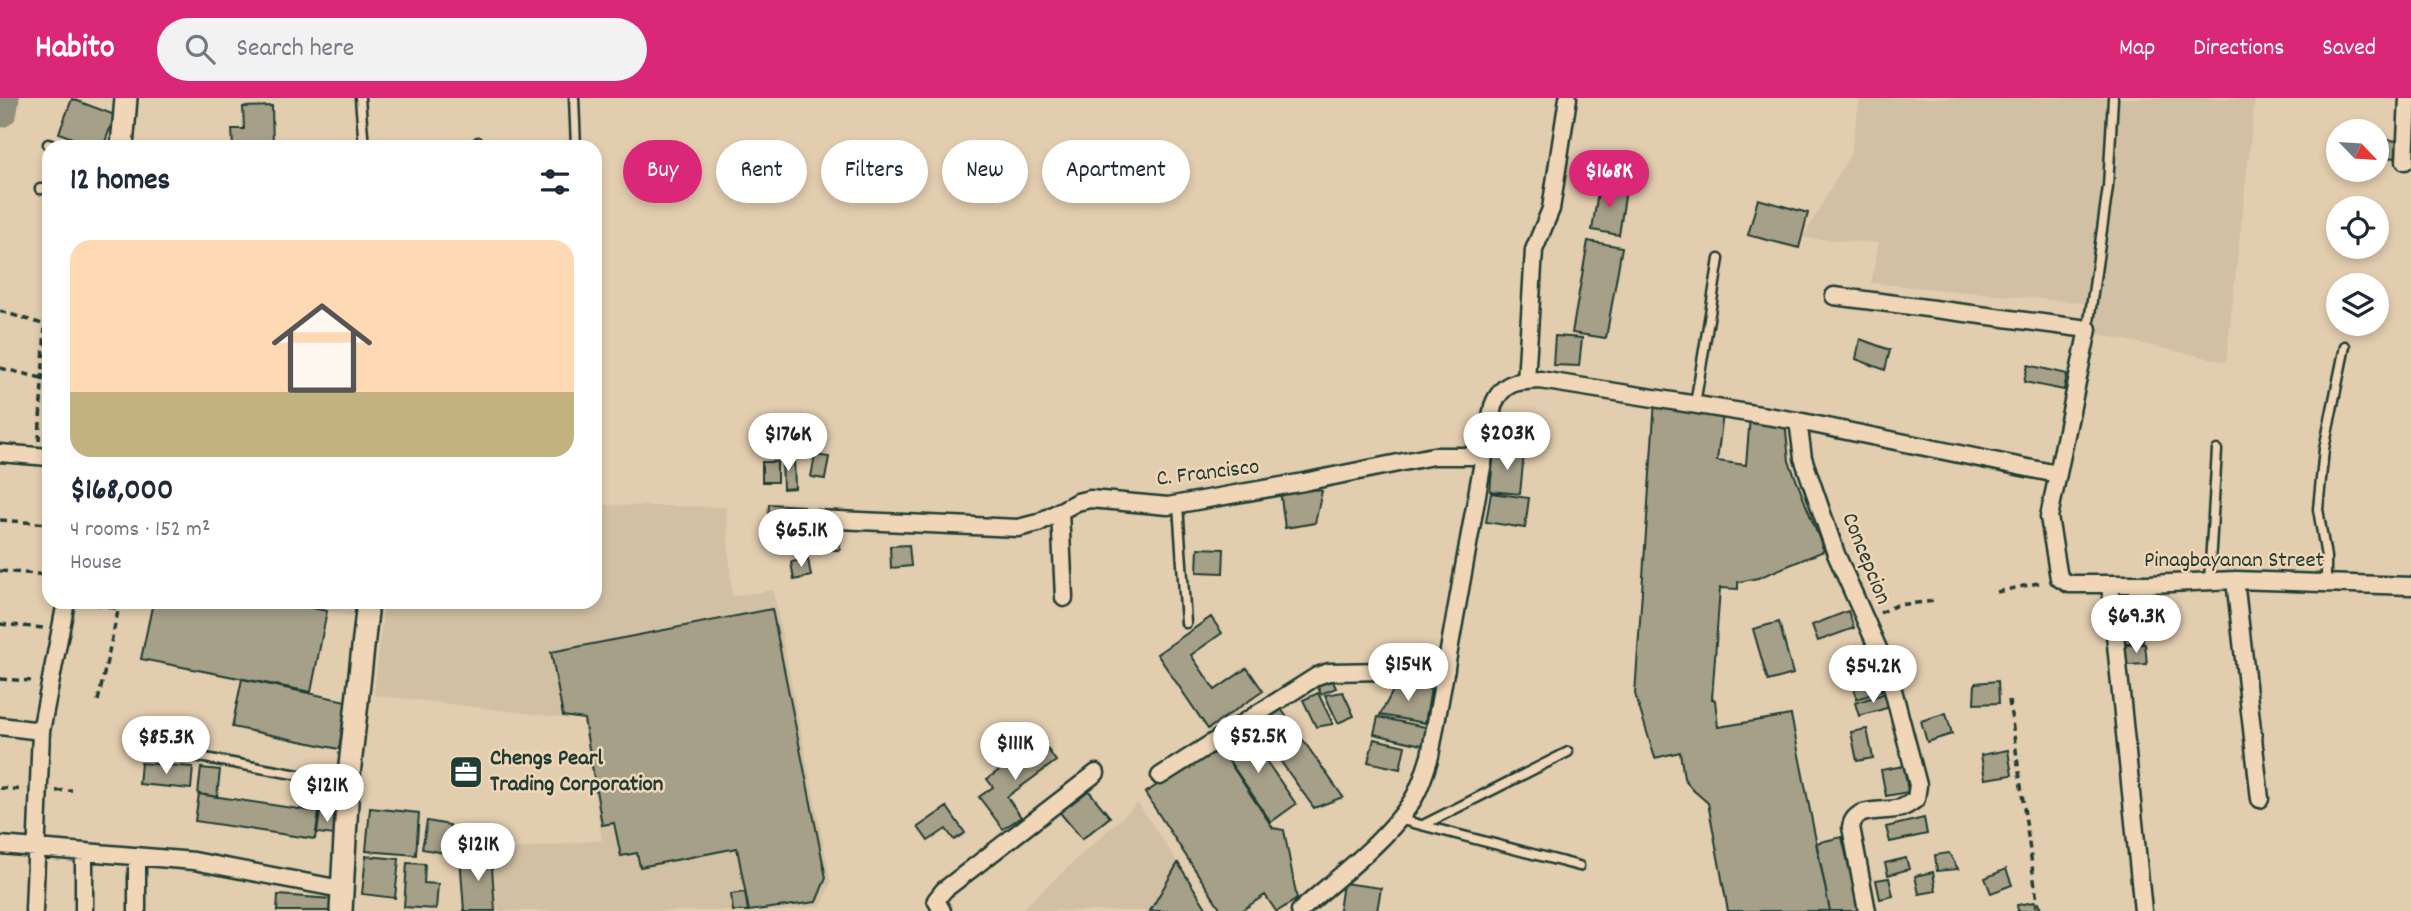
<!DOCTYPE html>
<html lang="en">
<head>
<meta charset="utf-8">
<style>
	:root { --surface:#fff; --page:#f2f2f3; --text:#1f2937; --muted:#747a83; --accent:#db2777 }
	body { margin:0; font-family:Dekko,sans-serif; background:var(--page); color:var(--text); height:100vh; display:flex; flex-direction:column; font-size:26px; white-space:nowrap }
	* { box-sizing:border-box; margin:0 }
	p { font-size:23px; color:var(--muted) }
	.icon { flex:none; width:38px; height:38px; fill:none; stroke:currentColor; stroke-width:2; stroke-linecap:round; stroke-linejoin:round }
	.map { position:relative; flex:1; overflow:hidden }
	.sheet { position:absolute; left:42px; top:42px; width:560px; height:469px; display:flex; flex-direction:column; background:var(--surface); border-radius:21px; box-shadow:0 4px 10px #0003 }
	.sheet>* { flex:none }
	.top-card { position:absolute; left:623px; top:42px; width:665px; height:63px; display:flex; gap:14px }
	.needle { width:46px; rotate:115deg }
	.fabs { position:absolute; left:2326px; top:21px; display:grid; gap:14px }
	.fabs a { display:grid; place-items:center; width:63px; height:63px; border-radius:50%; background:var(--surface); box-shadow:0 4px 10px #0003; font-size:35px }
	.price { position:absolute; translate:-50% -60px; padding:0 16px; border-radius:24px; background:#fff; color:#222; font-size:23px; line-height:46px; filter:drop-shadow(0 2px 4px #0008) }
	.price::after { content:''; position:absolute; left:50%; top:42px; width:21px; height:16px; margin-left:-10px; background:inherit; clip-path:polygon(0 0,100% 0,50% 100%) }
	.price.current { background:var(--accent); color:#fff }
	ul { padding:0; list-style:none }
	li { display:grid; align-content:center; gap:14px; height:371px; padding:0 28px }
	li span { display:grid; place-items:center; height:217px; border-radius:21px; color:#555 }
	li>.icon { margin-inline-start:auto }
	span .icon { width:126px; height:126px; fill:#fffc; stroke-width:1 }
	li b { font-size:30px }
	h2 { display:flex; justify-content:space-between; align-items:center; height:84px; padding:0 28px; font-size:30px }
	.chip { padding:0 24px; border-radius:32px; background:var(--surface); box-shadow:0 4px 10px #0003; font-size:24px; line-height:63px }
	.chip.current { background:var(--accent); color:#fff }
	header { display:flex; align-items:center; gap:42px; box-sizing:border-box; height:98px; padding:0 35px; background:var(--accent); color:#fff }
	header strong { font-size:33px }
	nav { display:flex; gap:38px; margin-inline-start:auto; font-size:24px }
	.search { width:490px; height:63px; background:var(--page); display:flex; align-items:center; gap:18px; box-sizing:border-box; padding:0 24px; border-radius:38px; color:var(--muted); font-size:26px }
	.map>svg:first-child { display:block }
	.built { fill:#d1c0a4 }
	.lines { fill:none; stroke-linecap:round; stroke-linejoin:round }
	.river { stroke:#90907b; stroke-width:35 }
	.building { fill:#a6a089; stroke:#1f3d34; stroke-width:2 }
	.lane-casing { stroke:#1f3d34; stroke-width:13 }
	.street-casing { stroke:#1f3d34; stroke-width:21 }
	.secondary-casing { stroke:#1f3d34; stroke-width:26 }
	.path { stroke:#1f3d34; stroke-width:3.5; stroke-dasharray:7 5; stroke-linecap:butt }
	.lane { stroke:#f0d6b7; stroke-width:8 }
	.street { stroke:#f0d6b7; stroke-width:16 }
	.secondary { stroke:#f0d6b7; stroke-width:21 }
	.labels { text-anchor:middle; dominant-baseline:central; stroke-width:5; stroke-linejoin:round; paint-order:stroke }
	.street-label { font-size:23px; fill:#1f3d34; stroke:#f0d6b7 }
	.poi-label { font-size:23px; font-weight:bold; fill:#1f3d34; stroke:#f0d6b7; text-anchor:start }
</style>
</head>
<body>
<header>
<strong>Habito</strong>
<div class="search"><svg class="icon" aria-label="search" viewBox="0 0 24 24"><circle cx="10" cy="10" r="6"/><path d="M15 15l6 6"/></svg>Search here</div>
<nav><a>Map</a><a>Directions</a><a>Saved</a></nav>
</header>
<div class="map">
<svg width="2411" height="813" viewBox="0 0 2411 813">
	<rect width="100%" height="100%" fill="#e3cdaf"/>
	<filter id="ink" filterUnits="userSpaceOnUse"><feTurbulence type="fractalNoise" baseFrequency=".0143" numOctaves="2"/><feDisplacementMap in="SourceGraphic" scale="14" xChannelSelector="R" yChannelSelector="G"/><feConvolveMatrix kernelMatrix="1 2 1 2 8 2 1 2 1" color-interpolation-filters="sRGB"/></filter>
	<g filter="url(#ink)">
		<path class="built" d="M1860 0H2255L2226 264 2080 232 2084 205 1871 185 1879 145 1803 140 1851 54Z
			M595 407 726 409 732 498 773 492 831 784 821 808 781 813H495L494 753 602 742 583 622 374 597 384 504H595Z
			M281 504H355L354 518 332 514Z
			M1138 705 1178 765 1150 813H1020Z"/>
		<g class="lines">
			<path class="river" d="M0 12 2 0"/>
		</g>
		<path class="building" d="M72 1 115 17 103 49H95L59 35Z
			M272 8 273 49H233L232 31H244L243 9Z
			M2376 41 2401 43 2399 60 2376 59Z
			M1599 88 1626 92 1619 137 1592 132Z
			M1758 101 1808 115 1799 150 1748 137Z
			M1588 143 1622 149 1606 240 1572 235Z
			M1555 238 1582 240 1579 268 1553 267Z
			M1860 241 1890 252 1885 272 1856 261Z
			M2028 267 2067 276 2064 292 2024 284Z
			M1655 302 1723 316 1717 363 1746 367 1750 318 1785 323 1789 363 1824 453 1758 480 1738 484V491L1720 490 1712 601 1715 602 1718 629 1791 617 1830 813H1728L1708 705 1692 691 1684 680 1680 654 1655 660 1635 596Z
			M1494 352 1524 355 1520 396 1490 393Z
			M815 357 829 359 825 381 811 379Z
			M782 360H794L795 390 783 391Z
			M762 364H777V384H762Z
			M1301 388 1322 393 1315 425 1285 430 1280 392Z
			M1491 395 1529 400 1525 430 1486 424Z
			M769 406 803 408 801 438 767 436Z
			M813 425H840V452H813Z
			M909 447 911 468 891 470 890 448Z
			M1198 450 1224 451 1223 475 1197 474Z
			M808 461 811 478 794 482 791 464Z
			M153 504H283L327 513 311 594 141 561Z
			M772 511 826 780 816 804 749 813 737 750 640 769 637 755 621 758 614 725 602 727 584 621 563 618 551 554Z
			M1848 513 1854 530 1818 543 1812 527Z
			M1211 519 1222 535 1191 557 1215 592 1247 570 1263 593 1208 631 1157 556Z
			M2142 522 2143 544 2124 545 2122 524Z
			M1779 524 1793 576 1768 583 1753 531Z
			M2145 546 2147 566 2127 567 2125 547Z
			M1878 578 1882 593 1857 601 1853 586Z
			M1331 579 1336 590 1321 596 1316 585Z
			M242 581 346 603 339 651 232 629Z
			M1998 583 1999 605 1974 606 1975 585Z
			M1397 585 1431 591 1425 625 1380 617Z
			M1343 594 1354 618 1338 625 1325 597Z
			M1318 595 1333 626 1316 629 1303 602Z
			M1886 595 1890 609 1859 618 1855 605Z
			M1279 608 1343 699 1314 710 1254 626Z
			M1946 615 1952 636 1927 644 1921 623Z
			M1378 619 1430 630 1426 648 1374 636Z
			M1244 631 1296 706 1271 724 1219 648Z
			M1867 631 1873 660 1857 663 1851 634Z
			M1374 641 1405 648 1400 671 1368 664Z
			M1041 642 1056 663 1007 699 1021 719 1003 731 979 699 993 689 987 681Z
			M1218 647 1273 730 1284 732 1297 801 1278 813H1276L1265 797 1241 813H1222L1145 695Z
			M2008 652 2012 677 1985 681 1981 657Z
			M141 665 193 669 191 691 139 686Z
			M1904 668 1908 694 1886 698 1881 672Z
			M201 670 220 672 217 699 198 696Z
			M1084 687 1110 719 1082 741 1056 710Z
			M199 696 319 714 315 741 195 723Z
			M947 709 965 735 954 742 946 731 928 743 918 729Z
			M370 710 419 715 416 757 366 753Z
			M320 714 337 716 334 737 317 735Z
			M1924 720 1927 736 1890 744 1886 729Z
			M427 723 450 727 445 755 422 751Z
			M1842 739 1859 813H1830L1816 745Z
			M491 755 495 813H464L460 758Z
			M1949 755 1958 771 1937 773 1935 757Z
			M366 758 399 761 395 800 362 796Z
			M1906 760 1909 771 1888 777 1885 765Z
			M407 765 425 766 424 785 438 786 436 811 404 809Z
			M1178 765 1208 813H1150Z
			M2006 771 2012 787 1991 795 1985 780Z
			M1933 774 1936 793 1919 796 1915 778Z
			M1889 780 1893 798 1880 801 1876 782Z
			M1343 785 1381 790 1377 813H1339Z
			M745 794 748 813H733L731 796Z
			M278 797 332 801 331 813H277Z
			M2035 804 2037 813H2018L2017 807Z"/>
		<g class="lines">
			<g class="lane-casing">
				<path id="lane" d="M360 0 364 49
					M574 0 576 49
					M48 46 57 49
					M478 49V44
					M40 91H49
					M2088 231 2108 89 2113 0
					M1695 306 1719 161
					M1178 407 1186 525
					M2209 483 2217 352
					M2326 486V459L2318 411 2324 351 2345 248
					M150 650 348 686
					M1398 721 1579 768
					M1423 727 1568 654"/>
			</g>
			<g class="street-casing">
				<path id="street" d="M2405 63 2408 0
					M1834 198 2088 231 2049 419 2059 480 2069 486H2149L2235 482 2411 488
					M1526 283 1534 152 1551 111 1568 0
					M1798 323 1803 360 1836 456 1888 573 1918 687 1916 701C1912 704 1906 708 1901 710 1884 715 1855 707 1851 729L1867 813
					M0 355 49 359
					M1060 413 1064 500
					M815 421 1018 430 1038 425 1077 404 1090 401 1168 408 1304 384 1433 358H1483
					M2235 482 2260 701
					M2110 487 2143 813
					M0 628 41 633
					M1160 678 1317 578 1329 574 1446 572
					M0 747 194 763 341 791
					M34 813 41 633 66 504
					M84 813V754
					M137 813V758
					M942 813 936 802 944 792 1096 675
					M1300 813C1335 781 1392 739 1415 698 1422 685 1426 671 1430 658L1493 308C1502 284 1516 283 1540 282L1798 323 2057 376"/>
			</g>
			<g class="secondary-casing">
				<path id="secondary" d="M122 49 126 0
					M341 813 348 686 368 504"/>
			</g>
			<path class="path" d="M0 213 49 228
				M0 270 42 280
				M39 343 45 227
				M0 422 49 426
				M0 473 49 477
				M1997 494 2042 484
				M85 504 119 511
				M1880 515 1897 507 1936 503
				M0 526 43 530
				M0 581 33 583
				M2009 602 2037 803 2042 813
				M98 603 120 504
				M0 690 24 692
				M56 693 72 692"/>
			<use href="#lane" class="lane"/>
			<use href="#street" class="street"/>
			<use href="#secondary" class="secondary"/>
		</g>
	</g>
	<defs>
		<g id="office-square" transform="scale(1.75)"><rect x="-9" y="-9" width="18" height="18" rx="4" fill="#1f3d34" stroke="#f0d6b7"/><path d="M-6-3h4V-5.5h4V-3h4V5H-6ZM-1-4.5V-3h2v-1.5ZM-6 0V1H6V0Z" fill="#fff"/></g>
	</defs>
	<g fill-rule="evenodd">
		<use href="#office-square" x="466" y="674"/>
	</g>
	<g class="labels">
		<g class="street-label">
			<text transform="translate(1208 376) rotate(-7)">C. Francisco</text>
			<text transform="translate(1865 461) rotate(68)">Concepcion</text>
			<text x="2234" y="463">Pinagbayanan Street</text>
		</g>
		<g class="poi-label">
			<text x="490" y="661">Chengs Pearl<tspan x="490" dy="26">Trading Corporation</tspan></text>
		</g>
	</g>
</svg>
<div class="fabs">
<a><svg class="needle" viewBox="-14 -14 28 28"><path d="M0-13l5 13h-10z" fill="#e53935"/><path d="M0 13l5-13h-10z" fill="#747a83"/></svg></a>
<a><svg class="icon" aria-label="locate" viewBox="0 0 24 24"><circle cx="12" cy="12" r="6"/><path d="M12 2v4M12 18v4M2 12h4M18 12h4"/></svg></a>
<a><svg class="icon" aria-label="layers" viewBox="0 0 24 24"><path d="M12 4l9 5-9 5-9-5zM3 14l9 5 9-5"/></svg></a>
</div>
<b class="price current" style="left:1609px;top:112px">$168K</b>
<b class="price" style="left:1507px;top:374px">$203K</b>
<b class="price" style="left:788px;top:375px">$176K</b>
<b class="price" style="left:801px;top:471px">$65.1K</b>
<b class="price" style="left:2136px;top:557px">$69.3K</b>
<b class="price" style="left:1408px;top:605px">$154K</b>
<b class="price" style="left:1873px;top:607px">$54.2K</b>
<b class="price" style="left:1258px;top:677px">$52.5K</b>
<b class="price" style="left:166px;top:678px">$85.3K</b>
<b class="price" style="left:1015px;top:684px">$111K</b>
<b class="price" style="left:327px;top:726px">$121K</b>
<b class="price" style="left:478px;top:785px">$121K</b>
<div class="top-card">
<a class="chip current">Buy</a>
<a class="chip">Rent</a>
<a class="chip">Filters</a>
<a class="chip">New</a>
<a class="chip">Apartment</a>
</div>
<section class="sheet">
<h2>12 homes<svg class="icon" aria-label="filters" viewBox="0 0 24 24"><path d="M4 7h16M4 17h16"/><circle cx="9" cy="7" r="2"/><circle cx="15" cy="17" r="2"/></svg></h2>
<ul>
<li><span style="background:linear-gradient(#ffd9b3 70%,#c2b280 0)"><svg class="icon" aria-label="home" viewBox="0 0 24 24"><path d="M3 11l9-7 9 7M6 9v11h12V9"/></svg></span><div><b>$168,000</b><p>4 rooms · 152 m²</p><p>House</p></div></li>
</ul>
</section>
</div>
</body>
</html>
